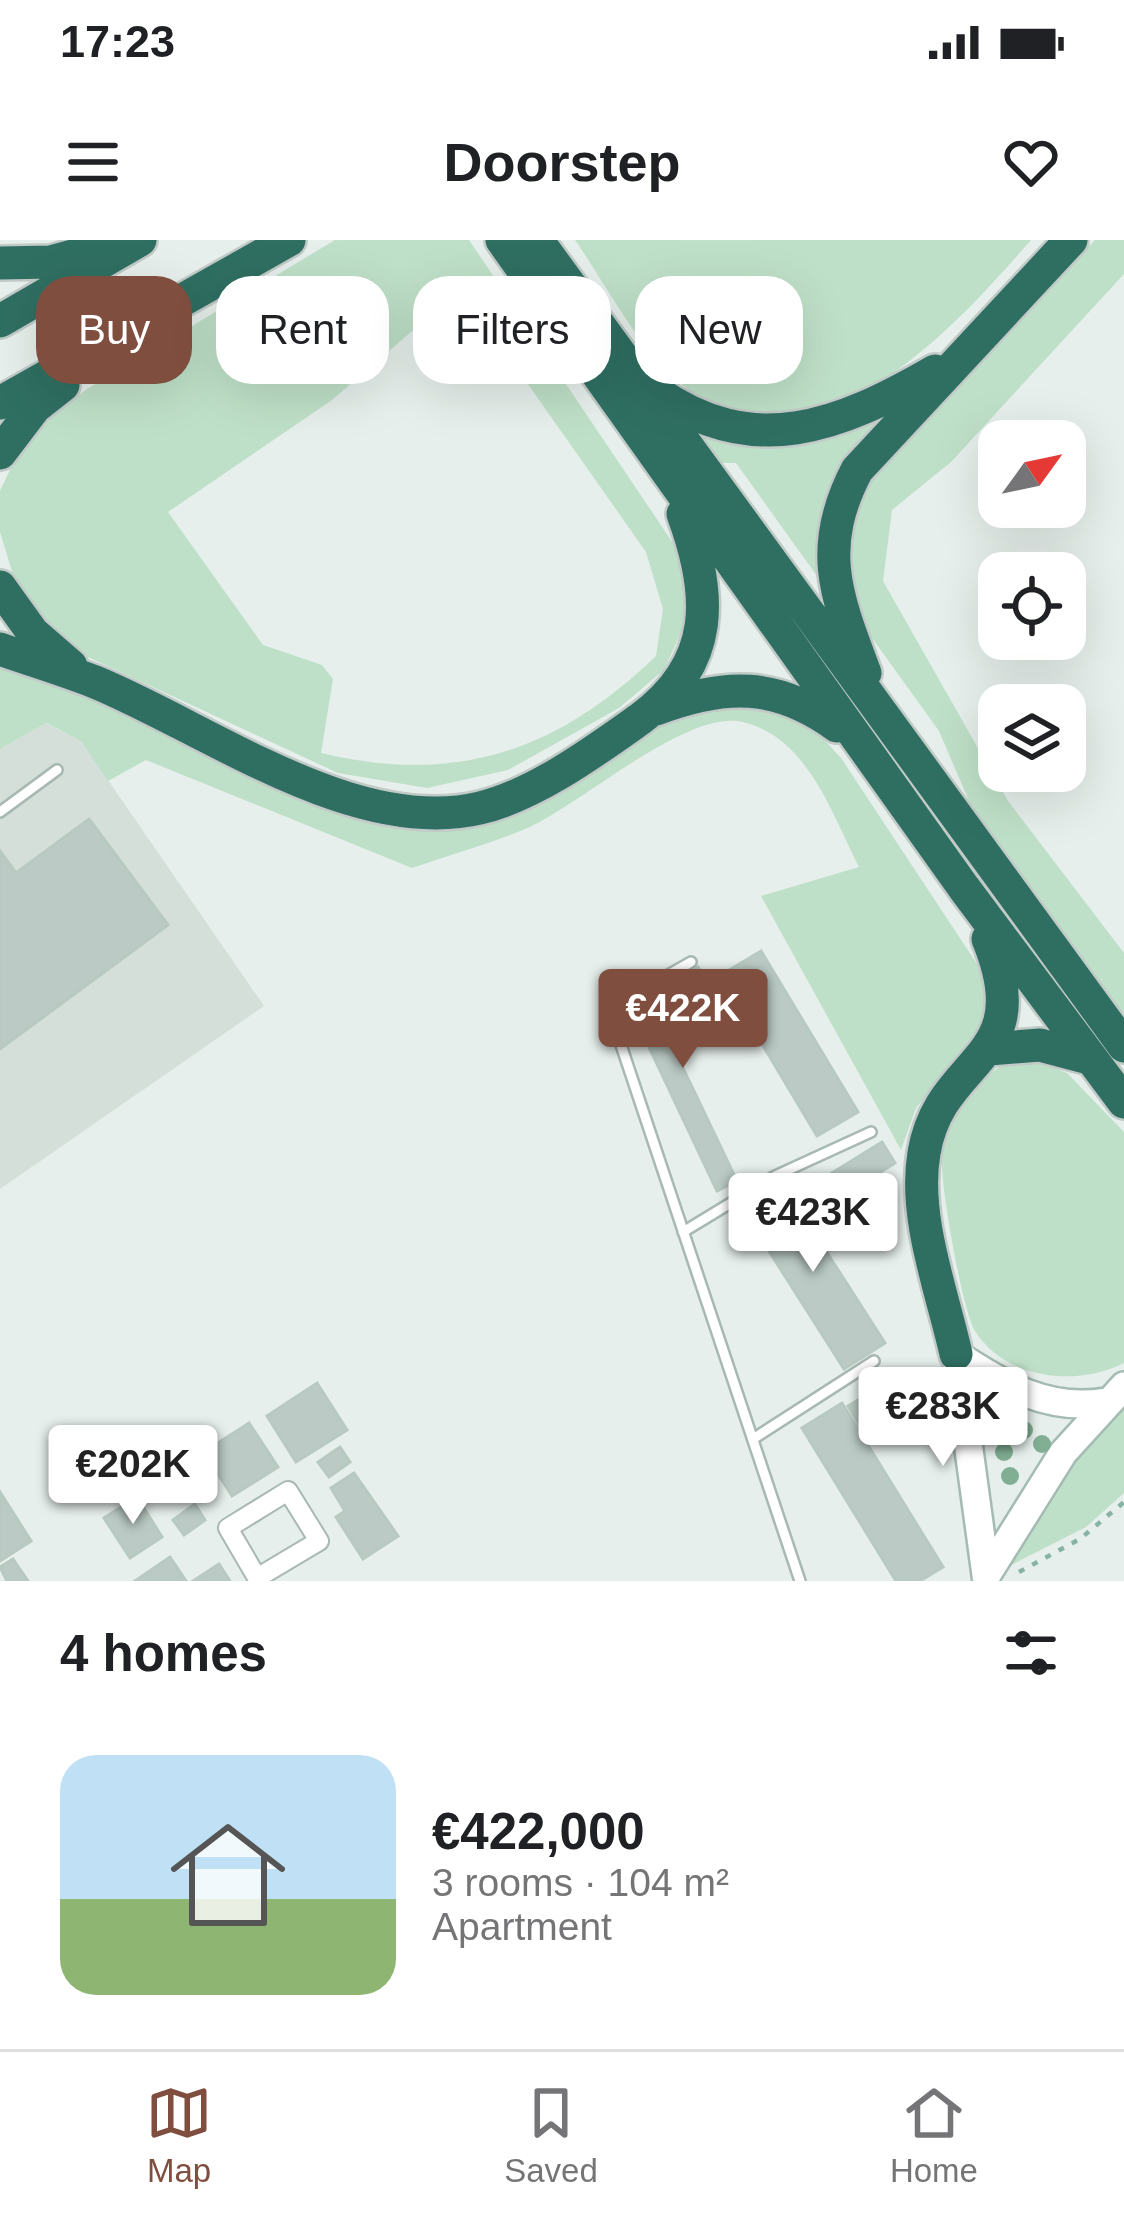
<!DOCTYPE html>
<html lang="en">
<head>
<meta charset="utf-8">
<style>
	:root { --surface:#fff; --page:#f6f6f6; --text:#202124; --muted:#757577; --line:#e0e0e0; --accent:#7f4e3f }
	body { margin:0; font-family:Helvetica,sans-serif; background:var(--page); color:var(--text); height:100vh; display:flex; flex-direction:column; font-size:45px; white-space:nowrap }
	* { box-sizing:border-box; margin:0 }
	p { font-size:39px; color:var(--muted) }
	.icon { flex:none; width:66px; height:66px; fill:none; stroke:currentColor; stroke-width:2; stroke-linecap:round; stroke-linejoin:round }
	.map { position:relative; height:1341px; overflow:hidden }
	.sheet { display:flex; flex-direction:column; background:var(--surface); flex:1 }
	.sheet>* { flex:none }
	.guide { position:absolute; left:36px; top:36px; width:1053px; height:108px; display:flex; gap:24px }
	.needle { width:78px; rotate:57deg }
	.fabs { position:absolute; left:978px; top:180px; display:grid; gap:24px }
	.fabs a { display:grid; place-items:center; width:108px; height:108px; border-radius:24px; background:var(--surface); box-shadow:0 12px 48px #0002; font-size:60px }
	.price { position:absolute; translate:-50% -102px; padding:0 27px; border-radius:12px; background:#fff; color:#222; font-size:39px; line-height:78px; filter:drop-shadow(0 3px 6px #0008) }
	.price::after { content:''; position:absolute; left:50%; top:72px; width:36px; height:27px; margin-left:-18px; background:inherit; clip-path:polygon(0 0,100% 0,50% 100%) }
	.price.active { background:var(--accent); color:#fff }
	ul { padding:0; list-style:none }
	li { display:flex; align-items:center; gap:36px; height:300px; padding:0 60px }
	li span { display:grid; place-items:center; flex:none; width:336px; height:240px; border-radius:36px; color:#555 }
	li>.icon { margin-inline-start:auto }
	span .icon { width:144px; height:144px; fill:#fffc; stroke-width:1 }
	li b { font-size:51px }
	h2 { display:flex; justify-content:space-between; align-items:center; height:144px; padding:0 60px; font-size:51px }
	.pill { padding:0 42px; border-radius:36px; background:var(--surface); box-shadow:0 12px 48px #0002; font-size:42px; line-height:108px }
	.pill.active { background:var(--accent); color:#fff }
	.status { display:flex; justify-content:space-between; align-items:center; height:84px; padding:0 60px; background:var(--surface); direction:ltr }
	.status svg { height:33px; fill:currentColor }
	header { display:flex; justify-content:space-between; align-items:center; height:156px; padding:0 60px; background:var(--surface); font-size:54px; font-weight:700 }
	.tab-bar { display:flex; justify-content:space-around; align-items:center; height:168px; border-top:3px solid var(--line); background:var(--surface); font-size:33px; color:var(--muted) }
	.tab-bar a { display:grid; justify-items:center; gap:6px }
	.tab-bar .active { color:var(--accent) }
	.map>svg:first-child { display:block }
	.built { fill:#d4dfda }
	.green { fill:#bfe0c8; fill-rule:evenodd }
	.building { fill:#bbcac4; stroke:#b8c9c2; stroke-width:3 }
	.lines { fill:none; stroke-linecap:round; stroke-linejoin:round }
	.lane-casing { stroke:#a8b8b2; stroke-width:14 }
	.street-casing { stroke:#a8b8b2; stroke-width:22 }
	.secondary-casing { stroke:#a4bbb3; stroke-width:32 }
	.highway-casing { stroke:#c2cac8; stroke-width:38 }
	.path { stroke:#86b3a5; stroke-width:4.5; stroke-dasharray:6 9; stroke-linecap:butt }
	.lane { stroke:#fff; stroke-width:9 }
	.street { stroke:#fff; stroke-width:18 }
	.secondary { stroke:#fff; stroke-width:27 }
	.highway { stroke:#2f6f62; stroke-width:33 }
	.tree { fill:#80af93 }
</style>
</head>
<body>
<div class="status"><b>17:23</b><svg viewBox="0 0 49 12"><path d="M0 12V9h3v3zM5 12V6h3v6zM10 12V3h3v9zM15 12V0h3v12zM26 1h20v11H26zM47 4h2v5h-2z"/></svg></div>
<header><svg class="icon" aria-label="menu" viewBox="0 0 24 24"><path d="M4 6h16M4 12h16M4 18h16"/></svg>Doorstep<svg class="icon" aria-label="heart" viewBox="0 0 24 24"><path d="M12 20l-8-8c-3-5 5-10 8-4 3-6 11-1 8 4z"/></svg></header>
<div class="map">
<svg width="1124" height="1341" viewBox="0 0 1124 1341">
	<rect width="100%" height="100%" fill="#e6efeb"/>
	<path class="built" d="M45 483 81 501 264 766 0 949V509Z"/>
	<path class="green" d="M335 0H469L677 309 688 341 690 373 664 430 619 468 508 530 427 548 338 533 75 411 50 393 19 355 0 292V251L26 196 87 149ZM461 49 646 312 663 369 656 416C556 512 456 545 321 513L333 439 322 425 263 405 168 272 332 160Z
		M575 0H1031C957 85 827 231 701 158 647 127 610 50 575 0Z
		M1095 0H1124V34L951 222 892 270 883 341 1008 561 1124 713V776L978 582 939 491 867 391 848 348 846 327 856 258 881 220Z
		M896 159 817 336 736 223H718L690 185Z
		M0 420 362 576 532 563 688 467 749 455 815 490 841 518 987 739 986 785 916 868 901 910 761 656 859 627C832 574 808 498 743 482 687 468 580 566 525 589 489 604 450 615 412 628L146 520 108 541 81 501 46 483 0 509Z
		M1026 816 1067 833 1124 892V1123C1077 1147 1006 1140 975 1091 962 1069 943 956 942 928 941 886 985 821 1026 816Z
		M1124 1168V1253L1086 1287 1005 1328 1084 1208Z"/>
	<path class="building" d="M89 579 168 685 0 809V611L16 633Z
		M761 711 858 872 817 896 721 735Z
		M698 727 711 747 660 780 737 941 717 951 632 771Z
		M882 902 895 923 811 975 798 954Z
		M781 941 885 1103 844 1129 741 967Z
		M907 1131 918 1149 859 1184 848 1166Z
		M317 1143 347 1190 296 1222 267 1176Z
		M842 1163 943 1327 920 1341H896L802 1188Z
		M249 1183 278 1227 232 1256 204 1212Z
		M340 1207 350 1222 329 1237 318 1222Z
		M354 1233 398 1296 363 1319 336 1277 345 1271 331 1248Z
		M0 1252 31 1301 0 1321Z
		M137 1257 162 1297 130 1318 104 1278Z
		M195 1264 205 1280 184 1295 173 1280Z
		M170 1317 186 1341H135Z
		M13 1319 28 1341H7L0 1327Z
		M219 1324 230 1341H193Z"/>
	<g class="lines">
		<g class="lane-casing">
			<path id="lane" d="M0 572 57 530
				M691 722 617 764 614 784 800 1341
				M683 992 775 936 871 892
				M753 1199 874 1121"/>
		</g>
		<g class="street-casing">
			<path id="street" d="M257 1338 319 1301 288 1251 228 1288 259 1341"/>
		</g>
		<g class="secondary-casing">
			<path id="secondary" d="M956 1114 986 1335
				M956 1114C1002 1145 1049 1172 1106 1162
				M986 1336 1063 1213 1124 1146"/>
		</g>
		<g class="highway-casing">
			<path id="highway" d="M502 0 964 648 1124 862
				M537 0 1124 806
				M0 23 51 22 105 7
				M0 81 140 0
				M655 151C753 221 840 186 935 131
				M0 163 289 0
				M0 213 35 167 63 145
				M0 347 33 393 71 426
				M0 409C31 420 64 430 95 442 207 488 355 598 480 568 535 555 595 511 640 479 717 423 712 353 683 274
				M865 433C836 356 816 308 857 230L1071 0
				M656 469C725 443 776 442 837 486
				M989 809 1040 805 1089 818
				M956 1114C942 1051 913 977 924 913 940 814 1039 824 988 699"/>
		</g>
		<path class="path" d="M1019 1332 1080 1299 1124 1262"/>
		<use href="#lane" class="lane"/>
		<use href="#street" class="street"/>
		<use href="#secondary" class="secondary"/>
		<use href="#highway" class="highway"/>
	</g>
	<g class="tree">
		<circle cx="1024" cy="1190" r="9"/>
		<circle cx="1042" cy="1204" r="9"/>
		<circle cx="1004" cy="1212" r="9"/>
		<circle cx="1010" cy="1236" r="9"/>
	</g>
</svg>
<div class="fabs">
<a><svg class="needle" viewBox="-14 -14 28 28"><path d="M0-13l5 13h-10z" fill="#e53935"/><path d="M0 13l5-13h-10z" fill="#757577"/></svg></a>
<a><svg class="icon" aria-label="locate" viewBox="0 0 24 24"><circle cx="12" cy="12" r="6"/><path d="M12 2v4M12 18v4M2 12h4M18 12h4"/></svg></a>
<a><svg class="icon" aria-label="layers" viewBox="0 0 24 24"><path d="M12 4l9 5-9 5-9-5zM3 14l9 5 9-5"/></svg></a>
</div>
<b class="price active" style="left:683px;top:831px">€422K</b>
<b class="price" style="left:813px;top:1035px">€423K</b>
<b class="price" style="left:943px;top:1229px">€283K</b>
<b class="price" style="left:133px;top:1287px">€202K</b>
<div class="guide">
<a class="pill active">Buy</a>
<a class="pill">Rent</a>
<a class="pill">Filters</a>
<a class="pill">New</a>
</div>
</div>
<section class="sheet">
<h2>4 homes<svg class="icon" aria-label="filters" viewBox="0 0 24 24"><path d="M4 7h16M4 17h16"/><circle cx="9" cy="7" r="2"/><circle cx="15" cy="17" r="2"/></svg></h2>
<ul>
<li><span style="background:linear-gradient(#bfe0f5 60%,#8fb573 0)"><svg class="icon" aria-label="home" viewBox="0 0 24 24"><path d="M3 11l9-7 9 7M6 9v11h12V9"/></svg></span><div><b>€422,000</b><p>3 rooms · 104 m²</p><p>Apartment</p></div></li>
</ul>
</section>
<nav class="tab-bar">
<a class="active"><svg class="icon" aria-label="map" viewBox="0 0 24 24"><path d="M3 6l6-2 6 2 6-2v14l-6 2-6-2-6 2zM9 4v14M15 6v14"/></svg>Map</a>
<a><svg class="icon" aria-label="saved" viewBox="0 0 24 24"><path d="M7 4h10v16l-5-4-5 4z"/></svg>Saved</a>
<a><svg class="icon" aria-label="home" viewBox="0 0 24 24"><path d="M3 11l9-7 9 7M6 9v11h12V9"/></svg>Home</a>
</nav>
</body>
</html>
